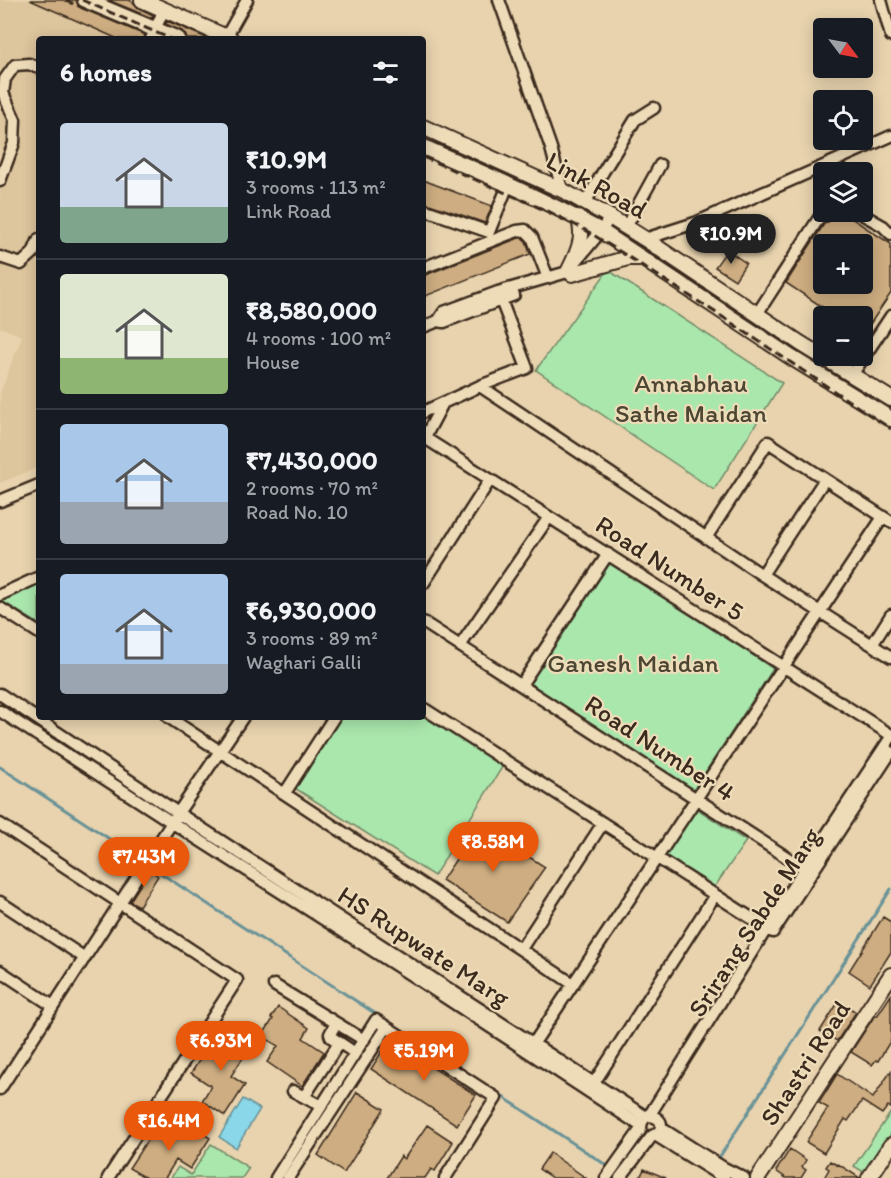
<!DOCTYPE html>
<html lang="en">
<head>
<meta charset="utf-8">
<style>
	:root { --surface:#171b24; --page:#242831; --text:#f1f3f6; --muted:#9ea1a6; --line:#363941; --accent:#ea580c }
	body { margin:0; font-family:Itim,sans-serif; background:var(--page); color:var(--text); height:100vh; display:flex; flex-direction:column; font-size:22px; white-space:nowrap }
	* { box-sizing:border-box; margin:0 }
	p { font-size:20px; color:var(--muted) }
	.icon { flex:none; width:33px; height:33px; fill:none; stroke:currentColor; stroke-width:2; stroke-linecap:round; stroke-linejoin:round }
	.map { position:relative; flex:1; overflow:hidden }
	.sheet { position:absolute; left:36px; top:36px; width:390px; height:684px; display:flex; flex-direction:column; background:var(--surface); border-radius:6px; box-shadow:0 3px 15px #0003 }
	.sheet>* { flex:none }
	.needle { width:39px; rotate:122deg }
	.tools { position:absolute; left:813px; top:18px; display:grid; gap:12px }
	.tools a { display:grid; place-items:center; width:60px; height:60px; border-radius:6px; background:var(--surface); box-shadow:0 3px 15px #0003; font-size:30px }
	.price { position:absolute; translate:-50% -51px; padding:0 14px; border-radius:21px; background:var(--accent); color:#fff; font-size:20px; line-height:39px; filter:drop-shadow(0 2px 3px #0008) }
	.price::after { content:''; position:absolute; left:50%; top:36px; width:18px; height:14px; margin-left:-9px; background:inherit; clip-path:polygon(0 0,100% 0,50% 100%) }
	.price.current { background:#222; color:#fff }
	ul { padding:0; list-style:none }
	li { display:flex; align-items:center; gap:18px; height:150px; padding:0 24px }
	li+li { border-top:2px solid var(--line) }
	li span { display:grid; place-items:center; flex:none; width:168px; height:120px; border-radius:6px; color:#555 }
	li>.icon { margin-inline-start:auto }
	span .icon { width:72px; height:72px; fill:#fffc; stroke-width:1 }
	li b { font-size:26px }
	h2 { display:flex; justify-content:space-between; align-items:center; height:72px; padding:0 24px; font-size:26px }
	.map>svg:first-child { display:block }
	.built { fill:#ddc59d }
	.green { fill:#aae7ad; stroke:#728866; stroke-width:1.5 }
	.water { fill:#89d7e8; stroke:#6a9297; stroke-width:1.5 }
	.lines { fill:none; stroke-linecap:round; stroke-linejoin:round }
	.stream { stroke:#6a9297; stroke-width:3 }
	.building { fill:#cdad81; stroke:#3b2a1e; stroke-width:1.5; fill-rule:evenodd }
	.minor-casing { stroke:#3b2a1e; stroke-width:15 }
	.major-casing { stroke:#3b2a1e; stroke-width:18 }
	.minor { stroke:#eedcb9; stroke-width:10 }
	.major { stroke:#eedcb9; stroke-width:14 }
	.rail { stroke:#3b2a1e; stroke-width:3; stroke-dasharray:9 4.5; stroke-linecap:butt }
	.labels { text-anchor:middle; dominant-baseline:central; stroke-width:4.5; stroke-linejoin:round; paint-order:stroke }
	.street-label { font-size:26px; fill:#3b2a1e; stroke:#eedcb9 }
	.park-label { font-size:26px; fill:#4c4633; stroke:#eedcb9 }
</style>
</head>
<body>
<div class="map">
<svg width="891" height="1178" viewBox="0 0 891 1178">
	<rect width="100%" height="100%" fill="#e8d3ae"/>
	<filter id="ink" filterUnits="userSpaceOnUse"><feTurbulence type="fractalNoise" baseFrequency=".0167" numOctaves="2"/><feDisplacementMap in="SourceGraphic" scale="12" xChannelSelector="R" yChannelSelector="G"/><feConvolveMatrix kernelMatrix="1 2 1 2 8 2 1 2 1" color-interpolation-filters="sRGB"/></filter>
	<g filter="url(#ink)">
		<path class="built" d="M0 0H38L123 39H39V467L0 483V394L22 336 0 327Z"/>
		<path class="green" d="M608 270 782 383 714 490 536 370Z
			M608 555 773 669 693 791 529 684Z
			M39 582V624L0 600Z
			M423 708 506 761 434 876 293 787 338 717H423Z
			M696 808 746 841 714 888 664 855Z
			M891 1112V1134L865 1173 854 1166Z
			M211 1144 249 1168 242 1178H171L178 1167 191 1175Z"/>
		<path class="water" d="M243 1099 260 1109 236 1148 219 1137Z"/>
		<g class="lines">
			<path class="stream" d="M0 767 143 861
				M148 865 379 1016
				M500 1095 609 1167
				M717 1161 891 889"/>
		</g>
		<path class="building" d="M30 0H76L78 5 81 8 145 35 144 39H118Z
			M108 0H129L133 2 138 8 153 15 152 18Z
			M167 21 209 39H187L185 34 182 31 166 24Z
			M423 180 492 206 485 223 423 202Z
			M838 212H842L891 244V293L862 336V316H836L786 283 824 224 835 218ZM824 244H862V284H824Z
			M519 238H522L526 241 530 254 423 297V276Z
			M727 250 746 263 735 280 715 267Z
			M479 825 545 867 507 922 442 880Z
			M150 870 158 876 139 906 130 901Z
			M883 917 891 922V952L870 985 849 971Z
			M891 995V1040L878 1061 876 1060 872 1065 851 1052 875 1015 877 1016Z
			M839 1001 856 1012 837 1041 820 1031Z
			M278 1007 309 1028 303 1038 324 1052 302 1086 267 1062 278 1046 262 1036 273 1019 271 1018Z
			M219 1030 248 1050 231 1076 245 1085 225 1116 202 1101 211 1086 191 1073Z
			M389 1040 476 1095 457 1125 371 1069Z
			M891 1071V1108L888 1106 882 1114 862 1101 848 1121 845 1119 824 1153 806 1142 828 1108 819 1103 837 1074 873 1098Z
			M357 1092 384 1109 344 1173 318 1155Z
			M187 1123 210 1138 190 1169 176 1160 165 1178H146L129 1168 157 1125 177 1138Z
			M427 1125 453 1142 435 1171 431 1169 425 1178H387L401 1156 404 1159Z
			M790 1149 806 1160 802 1167 806 1170 801 1178H786L776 1171Z
			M550 1153 586 1178H552L539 1169Z
			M830 1161 837 1165 838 1164 860 1178H824L829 1169 826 1167Z
			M644 1169 666 1178H640Z"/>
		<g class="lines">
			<g class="minor-casing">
				<path id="minor" d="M499 0 551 148 562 190
					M881 0 891 36
					M226 37 247 0
					M151 39 164 9
					M0 181 14 143 15 120 3 93 5 79 15 65 29 64 39 68
					M585 203 603 172 635 120 654 108
					M423 209 489 232 508 185
					M858 212 883 226 891 234
					M626 227 660 165
					M645 239 695 223 891 136
					M0 257 21 264 33 253 39 239
					M423 268 517 231 525 230 532 237 548 278
					M757 314 819 218 831 212
					M438 321 444 322 514 295
					M423 327 438 321 444 312 498 292 564 273 569 270 601 231 610 217
					M852 375 891 316
					M480 386 762 575 891 657
					M423 412 480 386 527 368 499 295
					M425 438 891 735
					M423 441 443 403
					M0 501 39 485
					M706 538 768 442 891 522
					M762 575 825 479
					M423 584 490 480
					M0 595 39 577
					M0 608 39 633
					M423 622 811 873
					M872 645 891 615
					M460 646 549 517
					M521 685 608 554
					M0 694 178 813 646 1117
					M423 708 773 932
					M0 711 196 838 411 975 641 1126
					M168 717 573 984
					M285 793 334 717
					M0 824 237 980 108 1178
					M0 902 85 958
					M773 932 891 752
					M521 949 603 823
					M0 971 53 1006
					M274 985 364 1040
					M336 1023 330 1034 331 1037 355 1053
					M530 1049 883 517
					M594 1083 715 895
					M0 1089 178 813 243 717
					M293 1091 321 1106
					M304 1097 339 1043
					M661 1128 724 1168 744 1178
					M655 1135 724 1178
					M276 1178 376 1020 496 1098 445 1178
					M288 1178 387 1027
					M606 1178 641 1129C641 1122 643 1118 649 1116L804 869 891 737
					M620 1178 652 1136C665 1131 664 1117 649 1116"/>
			</g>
			<g class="major-casing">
				<path id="major" d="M85 0 178 39
					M142 0 231 39
					M423 127 562 190 610 217 645 239 800 343 891 399
					M423 147C483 173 543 199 601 231L792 358 891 419
					M569 270C577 254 586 236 578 218
					M572 274 628 258H642
					M758 1178 891 975
					M869 1178 891 1145"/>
			</g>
			<use href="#minor" class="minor"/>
			<use href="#major" class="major"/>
			<path class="rail" d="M65 0 90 11
				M82 0 171 39
				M423 157 550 212 587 231 627 256 718 314 891 429"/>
		</g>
	</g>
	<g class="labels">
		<g class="street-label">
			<text transform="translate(597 185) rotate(29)">Link Road</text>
			<text transform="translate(670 568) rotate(33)">Road Number 5</text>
			<text transform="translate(660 748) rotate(33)">Road Number 4</text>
			<text transform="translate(754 922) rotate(-57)">Srirang Sabde Marg</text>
			<text transform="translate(424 946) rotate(33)">HS Rupwate Marg</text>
			<text transform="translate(805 1063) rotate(-57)">Shastri Road</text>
		</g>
		<g class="park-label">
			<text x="691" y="383">Annabhau<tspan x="691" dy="30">Sathe Maidan</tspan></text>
			<text x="633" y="663">Ganesh Maidan</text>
		</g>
	</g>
</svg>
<div class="tools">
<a><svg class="needle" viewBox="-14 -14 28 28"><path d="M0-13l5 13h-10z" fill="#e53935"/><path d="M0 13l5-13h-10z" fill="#9ea1a6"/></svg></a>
<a><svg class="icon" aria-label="locate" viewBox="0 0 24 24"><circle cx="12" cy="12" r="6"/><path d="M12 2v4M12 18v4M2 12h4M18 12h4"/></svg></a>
<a><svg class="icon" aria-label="layers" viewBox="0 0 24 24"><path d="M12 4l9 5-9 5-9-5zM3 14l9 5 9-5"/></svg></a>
<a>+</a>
<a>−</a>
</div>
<b class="price current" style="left:731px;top:265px">₹10.9M</b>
<b class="price" style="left:493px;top:873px">₹8.58M</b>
<b class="price" style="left:144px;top:888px">₹7.43M</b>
<b class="price" style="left:221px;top:1072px">₹6.93M</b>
<b class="price" style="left:424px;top:1082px">₹5.19M</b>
<b class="price" style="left:169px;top:1152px">₹16.4M</b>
<section class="sheet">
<h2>6 homes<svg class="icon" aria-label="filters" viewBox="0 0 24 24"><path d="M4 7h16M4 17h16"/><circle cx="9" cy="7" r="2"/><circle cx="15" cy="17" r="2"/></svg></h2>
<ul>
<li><span style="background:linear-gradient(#c9d6e8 70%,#7fa58c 0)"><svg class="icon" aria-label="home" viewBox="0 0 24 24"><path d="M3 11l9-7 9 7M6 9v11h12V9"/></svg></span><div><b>₹10.9M</b><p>3 rooms · 113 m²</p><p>Link Road</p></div></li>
<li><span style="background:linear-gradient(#dfe7d0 70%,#8fb573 0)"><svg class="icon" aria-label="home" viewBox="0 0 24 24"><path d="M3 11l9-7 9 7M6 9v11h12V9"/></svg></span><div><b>₹8,580,000</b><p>4 rooms · 100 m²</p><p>House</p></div></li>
<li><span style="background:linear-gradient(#a9c7e8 65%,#9aa5b1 0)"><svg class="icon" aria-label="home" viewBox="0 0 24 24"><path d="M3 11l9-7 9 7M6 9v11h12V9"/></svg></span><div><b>₹7,430,000</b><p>2 rooms · 70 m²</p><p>Road No. 10</p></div></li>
<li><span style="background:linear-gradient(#a9c7e8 75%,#9aa5b1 0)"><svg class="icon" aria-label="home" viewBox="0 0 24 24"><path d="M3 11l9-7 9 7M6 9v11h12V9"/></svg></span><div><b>₹6,930,000</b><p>3 rooms · 89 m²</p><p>Waghari Galli</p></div></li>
</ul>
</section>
</div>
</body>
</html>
